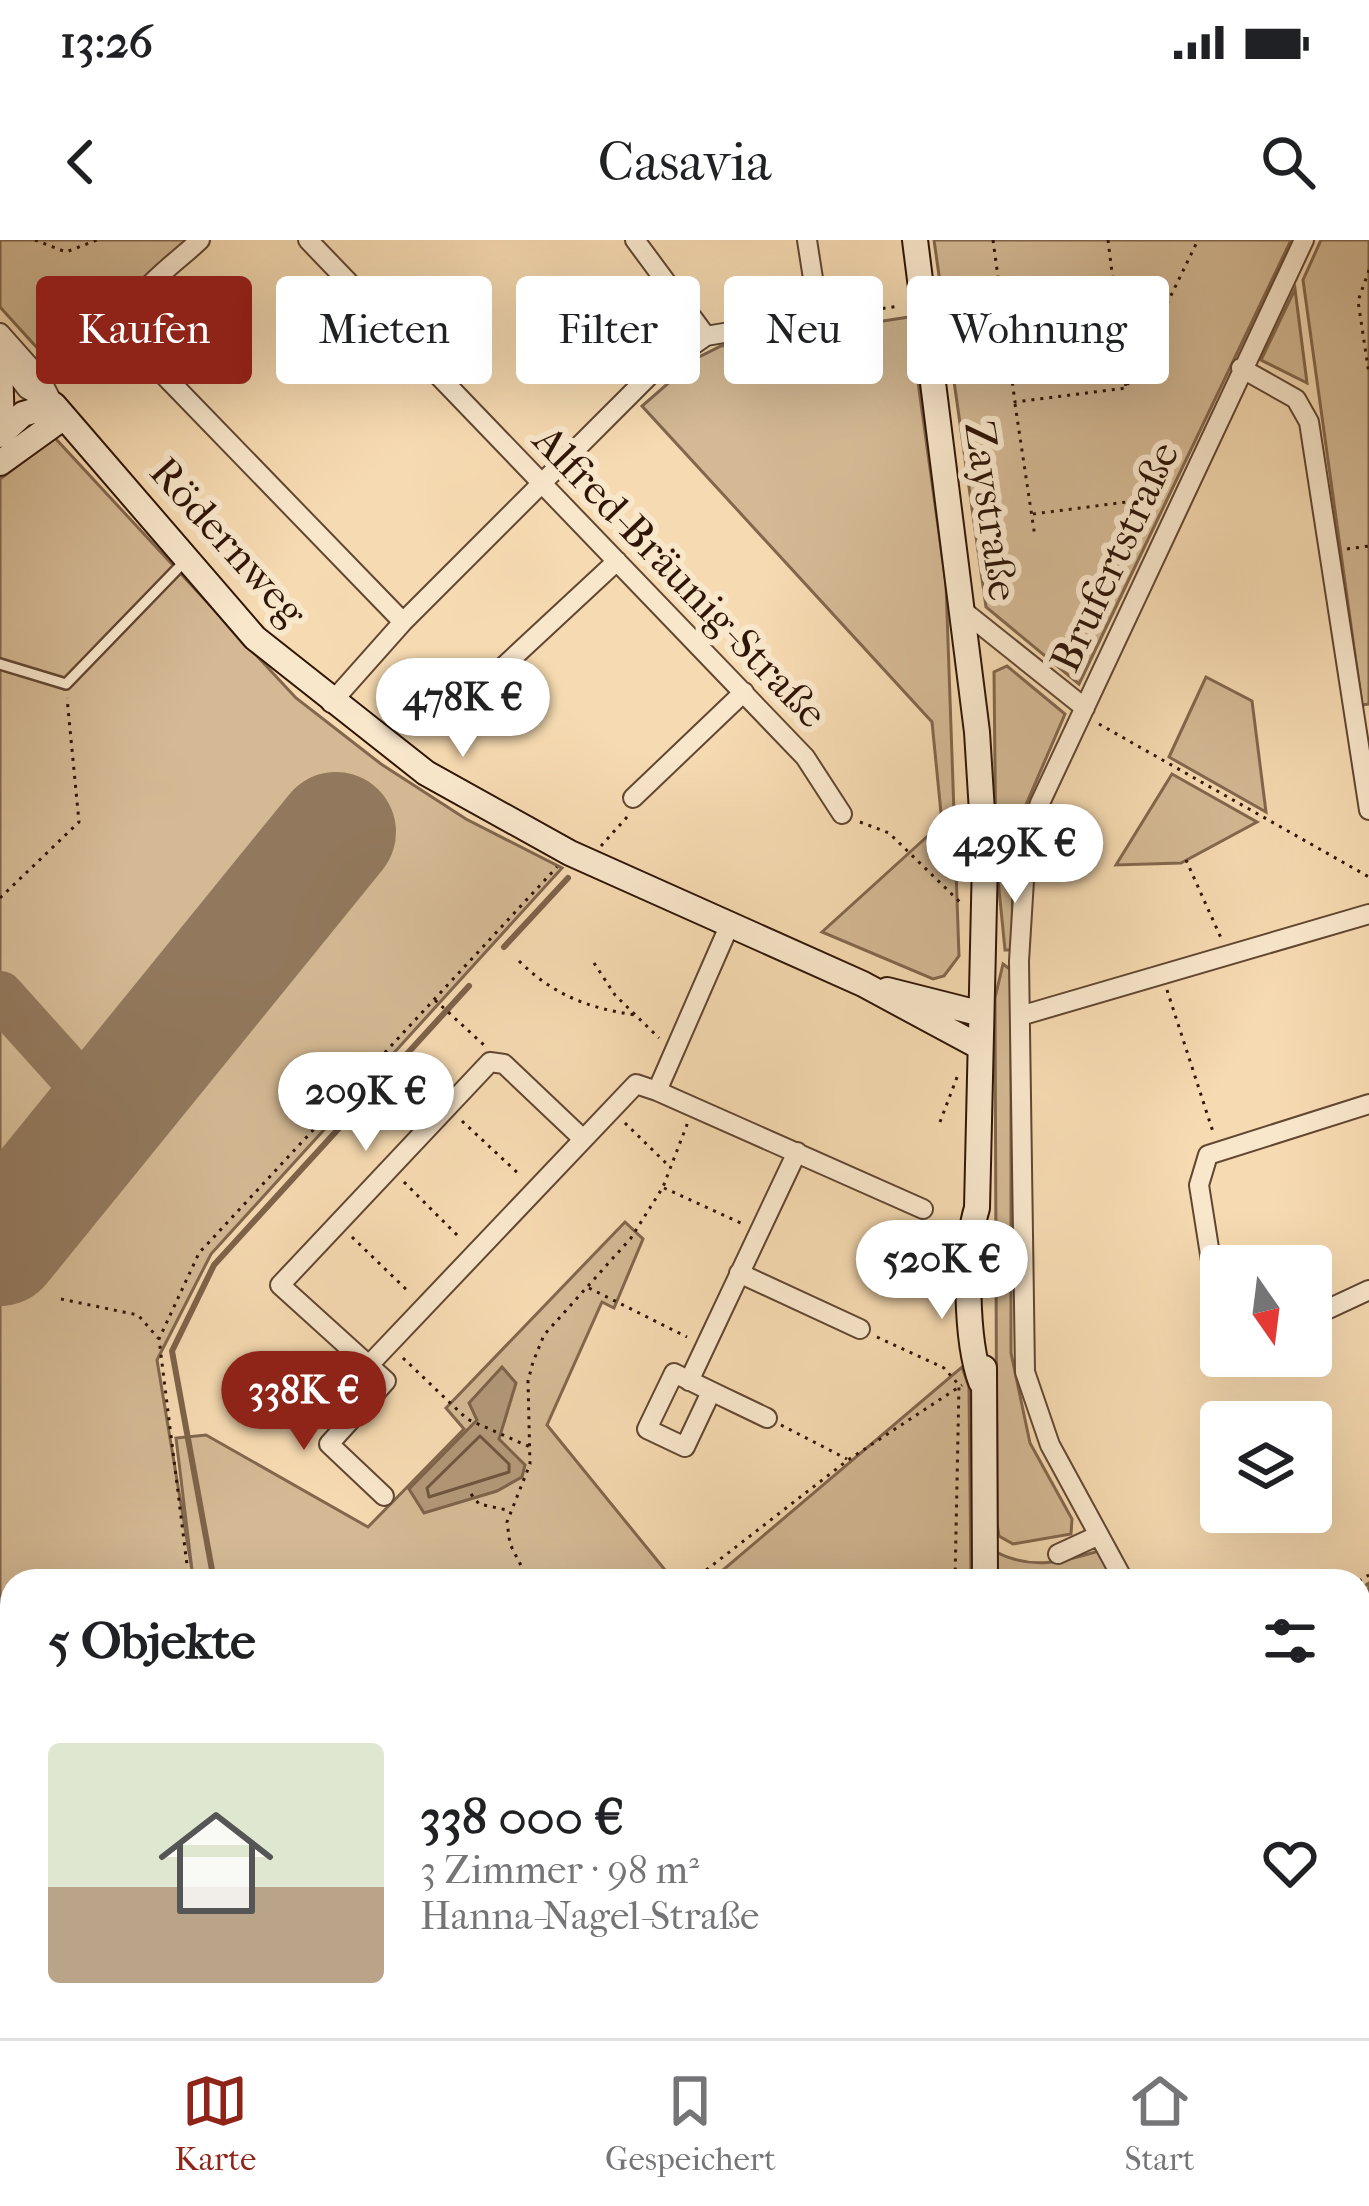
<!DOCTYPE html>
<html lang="de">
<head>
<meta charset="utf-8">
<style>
	:root { --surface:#fff; --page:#f2f2f2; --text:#202124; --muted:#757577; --line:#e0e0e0; --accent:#8f2418 }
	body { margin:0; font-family:"IM FELL French Canon",serif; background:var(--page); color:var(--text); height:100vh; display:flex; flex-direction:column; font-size:45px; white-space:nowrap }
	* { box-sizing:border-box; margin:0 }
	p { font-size:39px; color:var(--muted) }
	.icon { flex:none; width:66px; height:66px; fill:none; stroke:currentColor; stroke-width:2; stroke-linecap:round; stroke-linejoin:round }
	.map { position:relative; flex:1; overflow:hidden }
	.panel { position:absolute; left:0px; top:1329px; width:1371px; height:471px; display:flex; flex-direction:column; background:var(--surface); border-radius:36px 36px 0 0; box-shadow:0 12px 48px #0002 }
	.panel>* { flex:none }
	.banner { position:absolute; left:36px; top:36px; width:1299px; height:108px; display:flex; gap:24px }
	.needle { width:78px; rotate:166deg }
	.fabs { position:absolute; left:1200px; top:1005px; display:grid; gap:24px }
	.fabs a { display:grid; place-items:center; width:132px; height:132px; border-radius:12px; background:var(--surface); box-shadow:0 12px 48px #0002; font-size:60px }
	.price { position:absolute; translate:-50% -102px; padding:0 27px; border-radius:42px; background:#fff; color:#222; font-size:39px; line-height:78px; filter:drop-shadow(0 3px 6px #0008) }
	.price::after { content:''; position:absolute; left:50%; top:72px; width:36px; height:27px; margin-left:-18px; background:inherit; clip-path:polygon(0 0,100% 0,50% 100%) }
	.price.selected { background:var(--accent); color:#fff }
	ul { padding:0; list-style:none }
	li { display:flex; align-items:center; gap:36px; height:300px; padding:0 48px }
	li span { display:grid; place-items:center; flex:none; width:336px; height:240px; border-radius:12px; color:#555 }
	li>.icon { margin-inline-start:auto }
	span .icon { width:144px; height:144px; fill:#fffc; stroke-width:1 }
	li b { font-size:51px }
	h2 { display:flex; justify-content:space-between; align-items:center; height:144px; padding:0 48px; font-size:51px }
	.tag { padding:0 42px; border-radius:12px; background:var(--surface); box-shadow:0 12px 48px #0002; font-size:42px; line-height:108px }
	.tag.selected { background:var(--accent); color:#fff }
	.status { display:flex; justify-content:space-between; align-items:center; height:84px; padding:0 60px; background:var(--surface); direction:ltr }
	.status svg { height:33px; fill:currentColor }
	header { display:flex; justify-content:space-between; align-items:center; height:156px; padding:0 48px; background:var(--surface); font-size:54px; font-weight:600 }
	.dock { display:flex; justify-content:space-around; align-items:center; height:168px; border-top:3px solid var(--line); background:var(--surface); font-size:33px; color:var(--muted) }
	.dock a { display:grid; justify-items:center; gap:6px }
	.dock .selected { color:var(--accent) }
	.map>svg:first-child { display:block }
	.green { fill:#d4b994; stroke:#82674d; stroke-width:3 }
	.water { fill:#b29777; stroke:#7e634a; stroke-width:3 }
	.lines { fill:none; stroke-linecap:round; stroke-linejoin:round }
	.shore { stroke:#70563e; stroke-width:3 }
	.stream { stroke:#7e634a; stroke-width:6 }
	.taxiway { stroke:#92785c; stroke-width:48 }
	.runway { stroke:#92785c; stroke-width:120 }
	.lane-casing { stroke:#614631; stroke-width:14 }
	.street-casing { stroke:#614631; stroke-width:22 }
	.secondary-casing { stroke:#2f1506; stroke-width:28 }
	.path { stroke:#2f1506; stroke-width:3; stroke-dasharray:3 6; stroke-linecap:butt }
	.lane { stroke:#f9e7cc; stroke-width:9 }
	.street { stroke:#f9e7cc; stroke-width:18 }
	.secondary { stroke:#f9e7cc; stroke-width:24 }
	.labels { text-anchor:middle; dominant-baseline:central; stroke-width:12; stroke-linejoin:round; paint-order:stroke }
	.street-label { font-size:42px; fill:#2f1506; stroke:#f9e7cc }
</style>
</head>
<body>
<div class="status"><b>13:26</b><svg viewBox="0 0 49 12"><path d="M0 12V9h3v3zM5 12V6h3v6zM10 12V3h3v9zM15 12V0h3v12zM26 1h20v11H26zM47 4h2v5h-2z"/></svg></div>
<header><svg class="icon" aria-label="back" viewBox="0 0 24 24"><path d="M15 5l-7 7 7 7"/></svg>Casavia<svg class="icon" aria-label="search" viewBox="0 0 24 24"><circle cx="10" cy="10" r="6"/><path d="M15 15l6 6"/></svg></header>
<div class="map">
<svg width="1369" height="1798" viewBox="0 0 1369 1798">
	<rect width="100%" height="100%" fill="#f6dab1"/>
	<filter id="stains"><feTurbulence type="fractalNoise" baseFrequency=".00167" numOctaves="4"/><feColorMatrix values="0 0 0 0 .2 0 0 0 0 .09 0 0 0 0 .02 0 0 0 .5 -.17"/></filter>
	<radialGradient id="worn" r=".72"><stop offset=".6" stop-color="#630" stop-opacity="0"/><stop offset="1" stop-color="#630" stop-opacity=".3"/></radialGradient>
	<path class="green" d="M0 0H187L103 79 49 121 0 67Z
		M934 0H1291L1079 444 986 367Z
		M1321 0H1369V464L1362 465 1303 40Z
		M1295 49 1307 143 1261 120Z
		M909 77 946 344 959 716 944 736 933 739 822 692 942 583 932 482 642 166 697 118 721 106Z
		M55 198 296 458 381 524 466 579 562 628 211 1014 157 1120 192 1330 176 1198 206 1195 368 1287 464 1189 446 1168 625 982 643 999 614 1068 602 1062 547 1185 674 1341H12V1788H975V1798H0V239Z
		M1007 426 1065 474 1013 595 1012 710H1005L996 619 994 432Z
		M1206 437 1252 461 1266 572 1169 517Z
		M1172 534 1257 582 1181 623 1116 625Z
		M1003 724 1011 730V1113L1030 1203 1072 1279 1071 1294 1013 1304 999 1296 997 1284 995 758Z
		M962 1127 969 1147 971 1341H710Z
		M1102 1310 1119 1341H994V1311C1031 1331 1063 1322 1102 1310Z
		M1369 1343V1542L1359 1548V1349Z
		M1359 1656 1369 1672V1781L1359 1765Z"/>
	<path class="water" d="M502 1127 516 1143 499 1199 525 1225 522 1237 497 1251 424 1273 409 1249 477 1180 469 1163Z"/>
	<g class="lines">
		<path class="shore" d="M480 1196 509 1224V1232L429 1257 427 1248Z"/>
		<path class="stream" d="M504 707 568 638
			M214 1341 172 1111 214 1025 469 746
			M331 1788 334 1798
			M342 1798 355 1788"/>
		<path class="taxiway" d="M0 755 106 873"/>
		<path class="runway" d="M0 1006 336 592"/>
		<g class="lane-casing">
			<path id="lane" d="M0 424 66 444 186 320"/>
		</g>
		<g class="street-casing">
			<path id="street" d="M200 0C178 22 116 62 126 96L403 382
				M308 0 805 517 842 574
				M635 0 706 96
				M0 93 40 138 54 165
				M0 115 27 149 54 165
				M1241 128 1296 159 1309 182 1369 570
				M966 373 1085 468
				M484 456 489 440 617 321
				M331 463 403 382 650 135 706 96 819 77 807 0
				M633 558 744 452
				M1020 776 1369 674
				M657 851 923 969
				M739 1033 860 1089
				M1311 1077 1369 1050
				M1221 1084 1199 945 1208 915 1369 864
				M369 1125 636 844 657 851 730 684
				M689 1141 797 912
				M711 1152 685 1207 647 1189 674 1133C704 1148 736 1163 767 1178
				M384 1256 329 1204 386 1141 280 1045 490 822 504 824 583 899
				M1058 1314 1097 1296
				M1124 1341 1050 1205 1025 1132 1019 721 1026 608 1040 563 1304 0"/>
		</g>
		<g class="secondary-casing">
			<path id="secondary" d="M915 0 977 492 985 620 977 968C964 1010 966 1101 981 1142
				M0 119 2 193
				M0 195 23 174 54 165 255 398 426 533 570 613 863 744 978 806
				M0 223 64 177
				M887 750 978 773
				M984 1128 985 1341
				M987 1788V1798"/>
		</g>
		<path class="path" d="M35 0 66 12 97 0
			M993 0 1015 162 1126 148 1198 0
			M1108 0 1126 147
			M1369 30 1358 61 1369 134
			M838 75 900 66
			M54 126 109 87
			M1015 164 1035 297
			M1033 274 1158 258
			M1347 309 1369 306
			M1099 484 1369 637
			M860 582 889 593 963 665
			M601 606 627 577
			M1186 620 1221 698
			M0 658 79 582 67 458
			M519 721C554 755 587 768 636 775
			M594 723 615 755 659 798
			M1167 750 1214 895
			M435 760 485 806
			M462 881 521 936
			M940 882 959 832
			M625 883 669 926
			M404 942 461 999
			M664 948 743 984
			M352 997 410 1053
			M589 1048 687 1097
			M61 1059 138 1075 158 1098
			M877 1097 944 1128 959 1145 955 1341
			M403 1118 467 1179 530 1207
			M781 1185 847 1219
			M471 1254 479 1264 507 1270
			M189 1341 159 1099 199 1013 557 627
			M529 1341 510 1304 507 1282 530 1224 528 1141 533 1122 544 1095 631 998 663 947 688 882
			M692 1341 848 1220 962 1145
			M1359 1341 1369 1335
			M0 1783 12 1777
			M302 1788 305 1798
			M614 1798 623 1788
			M957 1798V1788"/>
		<use href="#lane" class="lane"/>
		<use href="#street" class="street"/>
		<use href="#secondary" class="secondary"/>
	</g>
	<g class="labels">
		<g class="street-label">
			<text transform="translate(991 271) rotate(82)">Zaystraße</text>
			<text transform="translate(228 302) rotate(48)">Rödernweg</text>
			<text transform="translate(1115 317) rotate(-65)">Brufertstraße</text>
			<text transform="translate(680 337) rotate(46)">Alfred-Bräunig-Straße</text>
		</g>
	</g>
	<rect width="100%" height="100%" filter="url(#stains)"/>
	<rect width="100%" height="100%" fill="url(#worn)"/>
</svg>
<div class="fabs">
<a><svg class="needle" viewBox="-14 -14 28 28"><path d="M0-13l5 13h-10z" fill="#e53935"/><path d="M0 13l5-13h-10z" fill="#757577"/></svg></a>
<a><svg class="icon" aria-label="layers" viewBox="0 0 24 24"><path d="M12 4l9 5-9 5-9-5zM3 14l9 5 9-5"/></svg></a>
</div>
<b class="price" style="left:463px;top:520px">478K €</b>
<b class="price" style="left:1015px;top:666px">429K €</b>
<b class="price" style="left:366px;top:914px">209K €</b>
<b class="price" style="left:942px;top:1082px">520K €</b>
<b class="price selected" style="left:304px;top:1213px">338K €</b>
<div class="banner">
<a class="tag selected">Kaufen</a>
<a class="tag">Mieten</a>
<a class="tag">Filter</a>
<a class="tag">Neu</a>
<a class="tag">Wohnung</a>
</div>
<section class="panel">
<h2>5 Objekte<svg class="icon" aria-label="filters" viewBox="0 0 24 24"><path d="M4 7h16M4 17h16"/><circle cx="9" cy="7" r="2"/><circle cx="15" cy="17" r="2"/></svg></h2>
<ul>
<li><span style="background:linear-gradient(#dfe7d0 60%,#b9a48a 0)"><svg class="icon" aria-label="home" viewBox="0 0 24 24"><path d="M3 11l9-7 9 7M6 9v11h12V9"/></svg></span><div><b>338 000 €</b><p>3 Zimmer · 98 m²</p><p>Hanna-Nagel-Straße</p></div><svg class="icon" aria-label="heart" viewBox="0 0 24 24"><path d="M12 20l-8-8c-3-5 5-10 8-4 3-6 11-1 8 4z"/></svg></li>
</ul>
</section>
</div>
<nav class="dock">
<a class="selected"><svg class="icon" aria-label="map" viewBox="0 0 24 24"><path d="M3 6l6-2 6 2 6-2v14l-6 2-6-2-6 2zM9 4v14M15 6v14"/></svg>Karte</a>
<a><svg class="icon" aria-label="saved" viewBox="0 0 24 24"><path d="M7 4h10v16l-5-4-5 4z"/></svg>Gespeichert</a>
<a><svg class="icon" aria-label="home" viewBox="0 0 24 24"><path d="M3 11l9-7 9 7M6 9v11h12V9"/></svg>Start</a>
</nav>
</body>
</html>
